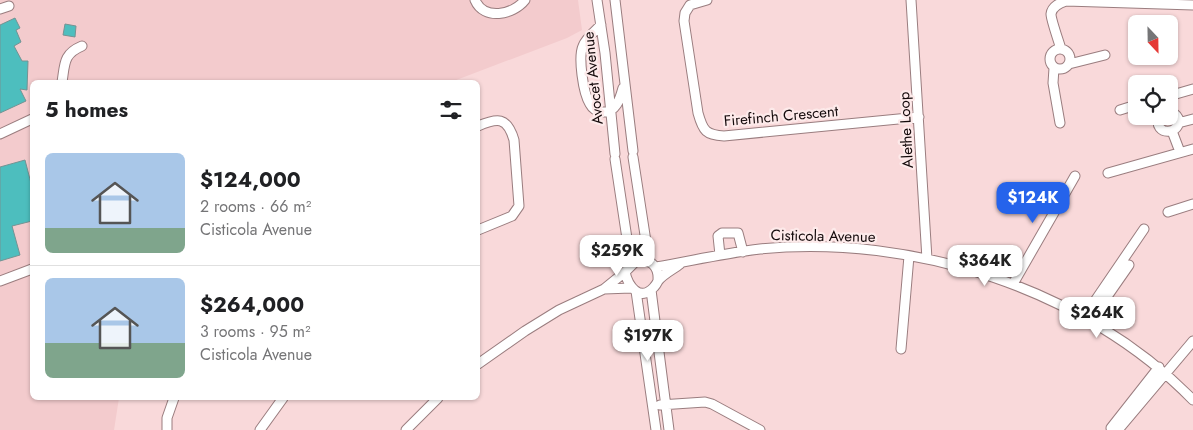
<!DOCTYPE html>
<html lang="en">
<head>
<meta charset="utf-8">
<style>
	:root { --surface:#fff; --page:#f6f6f6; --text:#202124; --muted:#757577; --line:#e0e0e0; --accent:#2563eb }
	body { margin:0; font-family:Jost,sans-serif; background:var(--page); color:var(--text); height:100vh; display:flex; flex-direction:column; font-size:19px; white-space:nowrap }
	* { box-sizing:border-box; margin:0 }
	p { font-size:16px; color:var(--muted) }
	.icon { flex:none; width:28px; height:28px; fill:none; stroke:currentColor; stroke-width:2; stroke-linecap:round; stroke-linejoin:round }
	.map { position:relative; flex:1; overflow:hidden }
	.sheet { position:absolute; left:30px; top:80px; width:450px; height:320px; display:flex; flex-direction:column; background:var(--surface); border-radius:8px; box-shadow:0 1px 4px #0004 }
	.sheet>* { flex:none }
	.needle { width:32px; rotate:158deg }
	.fabs { position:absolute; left:1128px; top:15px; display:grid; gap:10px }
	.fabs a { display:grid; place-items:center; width:50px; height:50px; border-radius:8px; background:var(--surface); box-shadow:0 1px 4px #0004; font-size:25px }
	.price { position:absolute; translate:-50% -42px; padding:0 11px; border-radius:10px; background:#fff; color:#222; font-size:16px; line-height:32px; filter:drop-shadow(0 1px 2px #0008) }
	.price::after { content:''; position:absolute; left:50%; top:30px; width:15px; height:11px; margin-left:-8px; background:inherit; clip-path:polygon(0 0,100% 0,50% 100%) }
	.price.active { background:var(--accent); color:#fff }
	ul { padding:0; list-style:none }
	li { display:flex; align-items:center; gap:15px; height:125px; padding:0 15px }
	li+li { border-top:1px solid var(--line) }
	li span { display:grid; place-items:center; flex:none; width:140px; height:100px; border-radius:8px; color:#555 }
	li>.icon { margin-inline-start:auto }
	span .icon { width:60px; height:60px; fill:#fffc; stroke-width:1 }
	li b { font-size:21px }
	h2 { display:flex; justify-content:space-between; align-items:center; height:60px; padding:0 15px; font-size:21px }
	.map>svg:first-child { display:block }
	.built { fill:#f3cbcd }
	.building { fill:#4dbebe; stroke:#749393 }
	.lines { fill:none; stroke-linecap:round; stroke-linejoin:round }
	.minor-casing { stroke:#9a7d7f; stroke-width:11 }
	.minor { stroke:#fff; stroke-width:9 }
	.labels { text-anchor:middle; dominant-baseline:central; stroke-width:4.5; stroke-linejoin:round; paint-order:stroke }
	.street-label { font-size:15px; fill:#140a0b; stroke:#fdeaea }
</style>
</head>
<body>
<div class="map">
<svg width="1193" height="430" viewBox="0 0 1193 430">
	<rect width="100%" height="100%" fill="#f9d9da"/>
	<path class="built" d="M0 0H578L582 30 567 38 451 82H32V398H119L114 430H0Z"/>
	<path class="building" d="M15 18 20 28 16 30 21 42 14 46 22 61H28L27 90 20 89 26 101 0 113V25Z
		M65 24 76 26 75 37 63 35Z
		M25 160 32 187V221L12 226 20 255 0 261V167Z"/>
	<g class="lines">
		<g class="minor-casing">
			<path id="minor" d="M475 0C484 21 513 15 525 0
				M597 0 605 53 615 154
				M615 0 633 151
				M707 0 690 5 685 13 684 21 698 113C703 131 706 135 724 136L919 117
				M911 0 927 259
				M0 9 9 6
				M601 25C595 31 586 38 583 46 578 57 583 93 590 104 592 108 597 112 602 112 616 113 620 99 623 88
				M1050 59a10 10 0 1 1 20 0a10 10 0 1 1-20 0Z
				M1061 49C1059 42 1051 20 1051 14 1052 6 1060 3 1066 1L1193 5
				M1069 64 1105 55
				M1054 68 1053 83 1060 123
				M62 82C65 64 63 54 82 46
				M1169 96 1193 89
				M1120 110 1136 105
				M1159 116C1152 137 1183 135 1178 118 1176 114 1173 112 1169 111
				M1178 123 1193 119
				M478 126C497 118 507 116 514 140L519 206 512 216 478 230
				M1172 131 1180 152
				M0 134 32 119
				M633 157 649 261
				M615 159 631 265
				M1108 173 1193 149
				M1168 212 1193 204
				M720 255 718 236 722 233H738L743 252
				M656 267C691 261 725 253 760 249 913 234 1085 289 1193 400
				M658 280C659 266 650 258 636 261L625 272C628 286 640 303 654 287 656 285 657 283 658 281 663 274 674 269 680 264
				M0 281 32 269
				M1013 284 1075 176
				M604 289 631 288
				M651 290 669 430
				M636 291 656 430
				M1084 317 1144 229
				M1090 321 1129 265
				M901 349 909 256
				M478 364 525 331 559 310 604 289 625 272
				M660 405 705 402 712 404 760 430
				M1111 428 1159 367
				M167 430V418L174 398
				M260 430 283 398
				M406 430 438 398
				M1118 430 1193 341"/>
		</g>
		<use href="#minor" class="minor"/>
	</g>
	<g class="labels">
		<g class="street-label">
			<text transform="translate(593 78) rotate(-96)">Avocet Avenue</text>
			<text transform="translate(781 116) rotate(-5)">Firefinch Crescent</text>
			<text transform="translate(906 130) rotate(-93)">Alethe Loop</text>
			<text transform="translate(823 236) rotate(1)">Cisticola Avenue</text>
		</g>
	</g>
</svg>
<div class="fabs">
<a><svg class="needle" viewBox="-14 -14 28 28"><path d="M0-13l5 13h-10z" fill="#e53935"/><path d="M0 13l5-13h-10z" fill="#757577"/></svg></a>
<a><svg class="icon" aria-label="locate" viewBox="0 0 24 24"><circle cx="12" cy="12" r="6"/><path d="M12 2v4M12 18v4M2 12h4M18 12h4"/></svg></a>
</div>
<b class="price active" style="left:1033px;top:224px">$124K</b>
<b class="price" style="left:617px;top:277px">$259K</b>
<b class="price" style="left:985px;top:287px">$364K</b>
<b class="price" style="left:1097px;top:339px">$264K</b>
<b class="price" style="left:648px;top:362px">$197K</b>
<section class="sheet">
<h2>5 homes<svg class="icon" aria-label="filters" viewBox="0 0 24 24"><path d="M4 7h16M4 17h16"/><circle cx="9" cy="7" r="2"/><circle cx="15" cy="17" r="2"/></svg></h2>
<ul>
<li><span style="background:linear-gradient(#a9c7e8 75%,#7fa58c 0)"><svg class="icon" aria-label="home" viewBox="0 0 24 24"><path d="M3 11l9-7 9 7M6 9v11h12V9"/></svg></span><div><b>$124,000</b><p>2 rooms · 66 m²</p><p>Cisticola Avenue</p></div></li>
<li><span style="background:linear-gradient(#a9c7e8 65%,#7fa58c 0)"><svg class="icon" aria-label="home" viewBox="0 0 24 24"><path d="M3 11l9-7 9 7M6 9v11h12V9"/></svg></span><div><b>$264,000</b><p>3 rooms · 95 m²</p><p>Cisticola Avenue</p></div></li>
</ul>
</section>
</div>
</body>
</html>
